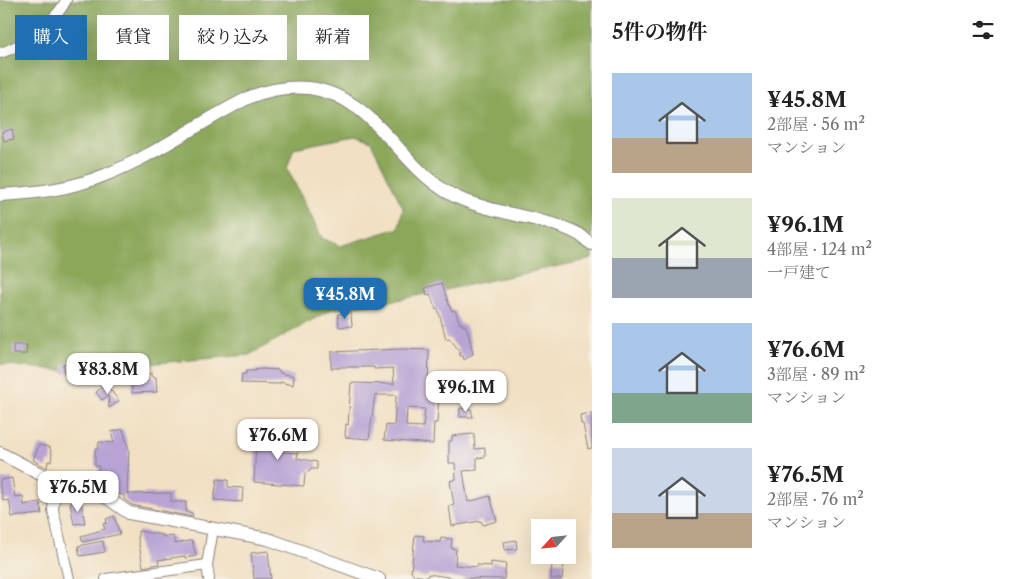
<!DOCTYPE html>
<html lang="ja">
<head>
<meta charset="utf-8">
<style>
	:root { --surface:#fff; --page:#f2f2f2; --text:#222; --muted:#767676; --accent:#1f6fb2 }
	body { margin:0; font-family:"Libre Caslon Text","Noto Serif JP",serif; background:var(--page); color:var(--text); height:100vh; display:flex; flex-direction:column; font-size:19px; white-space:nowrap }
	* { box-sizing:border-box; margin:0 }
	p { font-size:16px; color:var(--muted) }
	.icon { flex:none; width:28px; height:28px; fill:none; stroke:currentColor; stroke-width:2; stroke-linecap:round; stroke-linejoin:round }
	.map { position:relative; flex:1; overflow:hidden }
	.details { display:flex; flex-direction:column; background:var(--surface); width:425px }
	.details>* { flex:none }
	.top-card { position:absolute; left:15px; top:15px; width:475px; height:45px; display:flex; gap:10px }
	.needle { width:32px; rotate:243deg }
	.fabs { position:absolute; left:531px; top:519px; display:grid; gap:10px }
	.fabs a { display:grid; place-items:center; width:45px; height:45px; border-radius:0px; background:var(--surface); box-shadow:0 5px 20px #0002; font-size:25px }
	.price { position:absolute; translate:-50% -42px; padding:0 11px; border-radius:10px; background:#fff; color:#222; font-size:16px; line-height:32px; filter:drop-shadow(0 1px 2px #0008) }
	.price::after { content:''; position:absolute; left:50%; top:30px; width:15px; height:11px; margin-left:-8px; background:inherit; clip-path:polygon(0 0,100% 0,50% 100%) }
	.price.current { background:var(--accent); color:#fff }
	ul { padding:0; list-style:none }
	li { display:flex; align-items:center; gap:15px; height:125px; padding:0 20px }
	li span { display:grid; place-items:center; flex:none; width:140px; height:100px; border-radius:0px; color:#555 }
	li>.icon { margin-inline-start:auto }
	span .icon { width:60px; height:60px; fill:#fffc; stroke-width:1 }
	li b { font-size:21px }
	h2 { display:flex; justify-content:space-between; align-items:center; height:60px; padding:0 20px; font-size:21px }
	.pill { padding:0 18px; border-radius:0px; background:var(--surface); box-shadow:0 5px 20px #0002; font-size:18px; line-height:45px }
	.pill.current { background:var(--accent); color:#fff }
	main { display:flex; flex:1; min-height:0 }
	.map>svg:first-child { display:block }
	.forest { fill:#8aa75a; stroke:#56644a; fill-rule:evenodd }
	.building { fill:#b8a3d4; fill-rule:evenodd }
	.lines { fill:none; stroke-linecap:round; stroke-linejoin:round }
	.minor-casing { stroke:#8a817f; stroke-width:12 }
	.tertiary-casing { stroke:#8a817f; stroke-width:14 }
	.minor { stroke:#fff; stroke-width:10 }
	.tertiary { stroke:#fff; stroke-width:12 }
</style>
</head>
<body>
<main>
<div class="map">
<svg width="592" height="579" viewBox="0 0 592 579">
	<rect width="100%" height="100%" fill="#f7f3e8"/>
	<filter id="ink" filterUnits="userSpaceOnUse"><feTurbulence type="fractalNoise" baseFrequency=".02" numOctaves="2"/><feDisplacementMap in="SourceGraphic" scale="10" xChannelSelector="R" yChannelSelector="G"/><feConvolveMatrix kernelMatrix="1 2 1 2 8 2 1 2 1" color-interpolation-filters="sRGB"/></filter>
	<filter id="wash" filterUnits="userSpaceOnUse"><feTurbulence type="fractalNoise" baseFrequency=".0096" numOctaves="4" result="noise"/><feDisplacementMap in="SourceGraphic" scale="20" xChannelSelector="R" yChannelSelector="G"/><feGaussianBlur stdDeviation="1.12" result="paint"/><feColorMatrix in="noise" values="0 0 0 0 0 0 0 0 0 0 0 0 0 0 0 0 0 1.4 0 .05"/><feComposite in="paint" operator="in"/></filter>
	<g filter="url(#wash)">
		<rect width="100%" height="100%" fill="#f1e0c3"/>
		<path class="forest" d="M0 0H592V259L397 300 332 309 249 355 64 371 0 364ZM355 136 371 142 403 208 399 228 340 246 322 238 287 168 294 148Z"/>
		<g id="blocks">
			<path class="building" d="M12 129 14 139 4 141 2 132Z
				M442 283 449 305 452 311 455 310 460 324 462 323 463 326 465 325 468 332 473 354 464 360 463 356H460L459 350 449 338 446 339 438 309 436 310 430 294 427 295 425 288Z
				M351 313 352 326 339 327 338 314Z
				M13 345H27L26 354H13Z
				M402 349 429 350 428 384 456 385V396H439L437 423H434L433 444 384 440 386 425 394 426 396 395H375L369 439 345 437 346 424 348 425 351 383 394 384 393 368 374 369V367H340V368H331V352ZM407 408 425 409 423 427 406 426Z
				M75 357 91 359 90 376 76 375V373L64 374 63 364 74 363Z
				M262 369 279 370 280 373 294 376 293 385 280 382V384L241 383 242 374H246V371H255V370Z
				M132 374H152V377H156L157 392 132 393Z
				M106 384 119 401 109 408 108 396 102 400 96 392Z
				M460 408 471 409 473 417H460Z
				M591 413 592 448 588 449 583 424H581L580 415Z
				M257 424 276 426 274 451 298 453 297 458 317 462V469H310V471L305 473 304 486 254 482Z
				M123 429 129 450 127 494 171 493V502H186V512L192 513 193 517 132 505 124 499V495L116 494 112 491V481L108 480V476L98 475 99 466H95V449H98L99 442 114 443 111 432Z
				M472 434 474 435 475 449 485 448V457L477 458V470L463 471 468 502 490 496 497 521 483 525 481 521 452 526 449 506 454 505 450 481 456 479 455 463H449V441H452V436Z
				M39 445 50 447 51 452H52L51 462 48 461 47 468 33 460Z
				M12 478 15 497 23 496 24 505 40 502 42 514 12 517 9 500 3 501 0 485V480Z
				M217 479 228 480V487L243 488 242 502 214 500Z
				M81 501 85 523 74 524 70 503Z
				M114 516 120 534 83 542 81 536 105 529 103 524 107 523 106 519Z
				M138 531 163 535V537L173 536 175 544 192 540 196 556 185 558V556L158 560 159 564 143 567 138 539Z
				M415 535 424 536 423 541 440 542 441 538 452 539 451 548 456 549 455 565 477 567V565L491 566V562L506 564 504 579 455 578 428 574V576L426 577 414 575 411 571Z
				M516 540 517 549 505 550 504 542Z
				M103 541 105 552 80 556 78 546Z
				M268 551 271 579H254L251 553Z
				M552 562H564L562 579H551Z"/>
		</g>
	</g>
	<g filter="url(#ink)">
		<use href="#blocks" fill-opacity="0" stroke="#8a817f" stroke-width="1"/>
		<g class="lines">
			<g class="minor-casing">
				<path id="minor" d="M0 53C19 48 59 18 66 0
					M61 485 54 500 53 510 69 579
					M106 579 207 565
					M209 579 207 565 213 529"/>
			</g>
			<g class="tertiary-casing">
				<path id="tertiary" d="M0 195C36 193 71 189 105 175 156 155 201 121 250 97 270 89 288 86 309 88 381 97 401 176 463 200 488 210 515 214 541 221 554 224 568 228 580 235 584 238 588 242 592 244
					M0 453 61 485 100 493 129 513 268 539 379 579"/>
			</g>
			<use href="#minor" class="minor"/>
			<use href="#tertiary" class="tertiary"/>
		</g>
	</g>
</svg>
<div class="fabs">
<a><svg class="needle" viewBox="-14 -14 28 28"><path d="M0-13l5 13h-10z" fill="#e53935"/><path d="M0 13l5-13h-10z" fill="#767676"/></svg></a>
</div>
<b class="price current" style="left:345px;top:320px">¥45.8M</b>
<b class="price" style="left:108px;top:395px">¥83.8M</b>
<b class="price" style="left:466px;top:413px">¥96.1M</b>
<b class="price" style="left:278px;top:461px">¥76.6M</b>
<b class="price" style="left:78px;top:513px">¥76.5M</b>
<div class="top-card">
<a class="pill current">購入</a>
<a class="pill">賃貸</a>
<a class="pill">絞り込み</a>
<a class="pill">新着</a>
</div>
</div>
<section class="details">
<h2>5件の物件<svg class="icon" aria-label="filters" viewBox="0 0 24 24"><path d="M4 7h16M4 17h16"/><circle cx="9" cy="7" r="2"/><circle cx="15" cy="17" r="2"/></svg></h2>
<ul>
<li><span style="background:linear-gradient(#a9c7e8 65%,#b9a48a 0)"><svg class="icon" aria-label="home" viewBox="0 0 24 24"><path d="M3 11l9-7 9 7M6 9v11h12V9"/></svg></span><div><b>¥45.8M</b><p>2部屋 · 56 m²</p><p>マンション</p></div></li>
<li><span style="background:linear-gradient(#dfe7d0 60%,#9aa5b1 0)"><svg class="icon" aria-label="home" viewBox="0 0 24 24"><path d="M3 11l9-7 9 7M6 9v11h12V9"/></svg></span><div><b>¥96.1M</b><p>4部屋 · 124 m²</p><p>一戸建て</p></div></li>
<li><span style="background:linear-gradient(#a9c7e8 70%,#7fa58c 0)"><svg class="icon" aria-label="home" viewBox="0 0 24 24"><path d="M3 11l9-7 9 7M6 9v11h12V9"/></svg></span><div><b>¥76.6M</b><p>3部屋 · 89 m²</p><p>マンション</p></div></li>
<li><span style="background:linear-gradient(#c9d6e8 65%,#b9a48a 0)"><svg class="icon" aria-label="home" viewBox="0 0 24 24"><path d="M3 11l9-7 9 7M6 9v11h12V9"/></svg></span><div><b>¥76.5M</b><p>2部屋 · 76 m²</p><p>マンション</p></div></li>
</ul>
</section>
</main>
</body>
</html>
